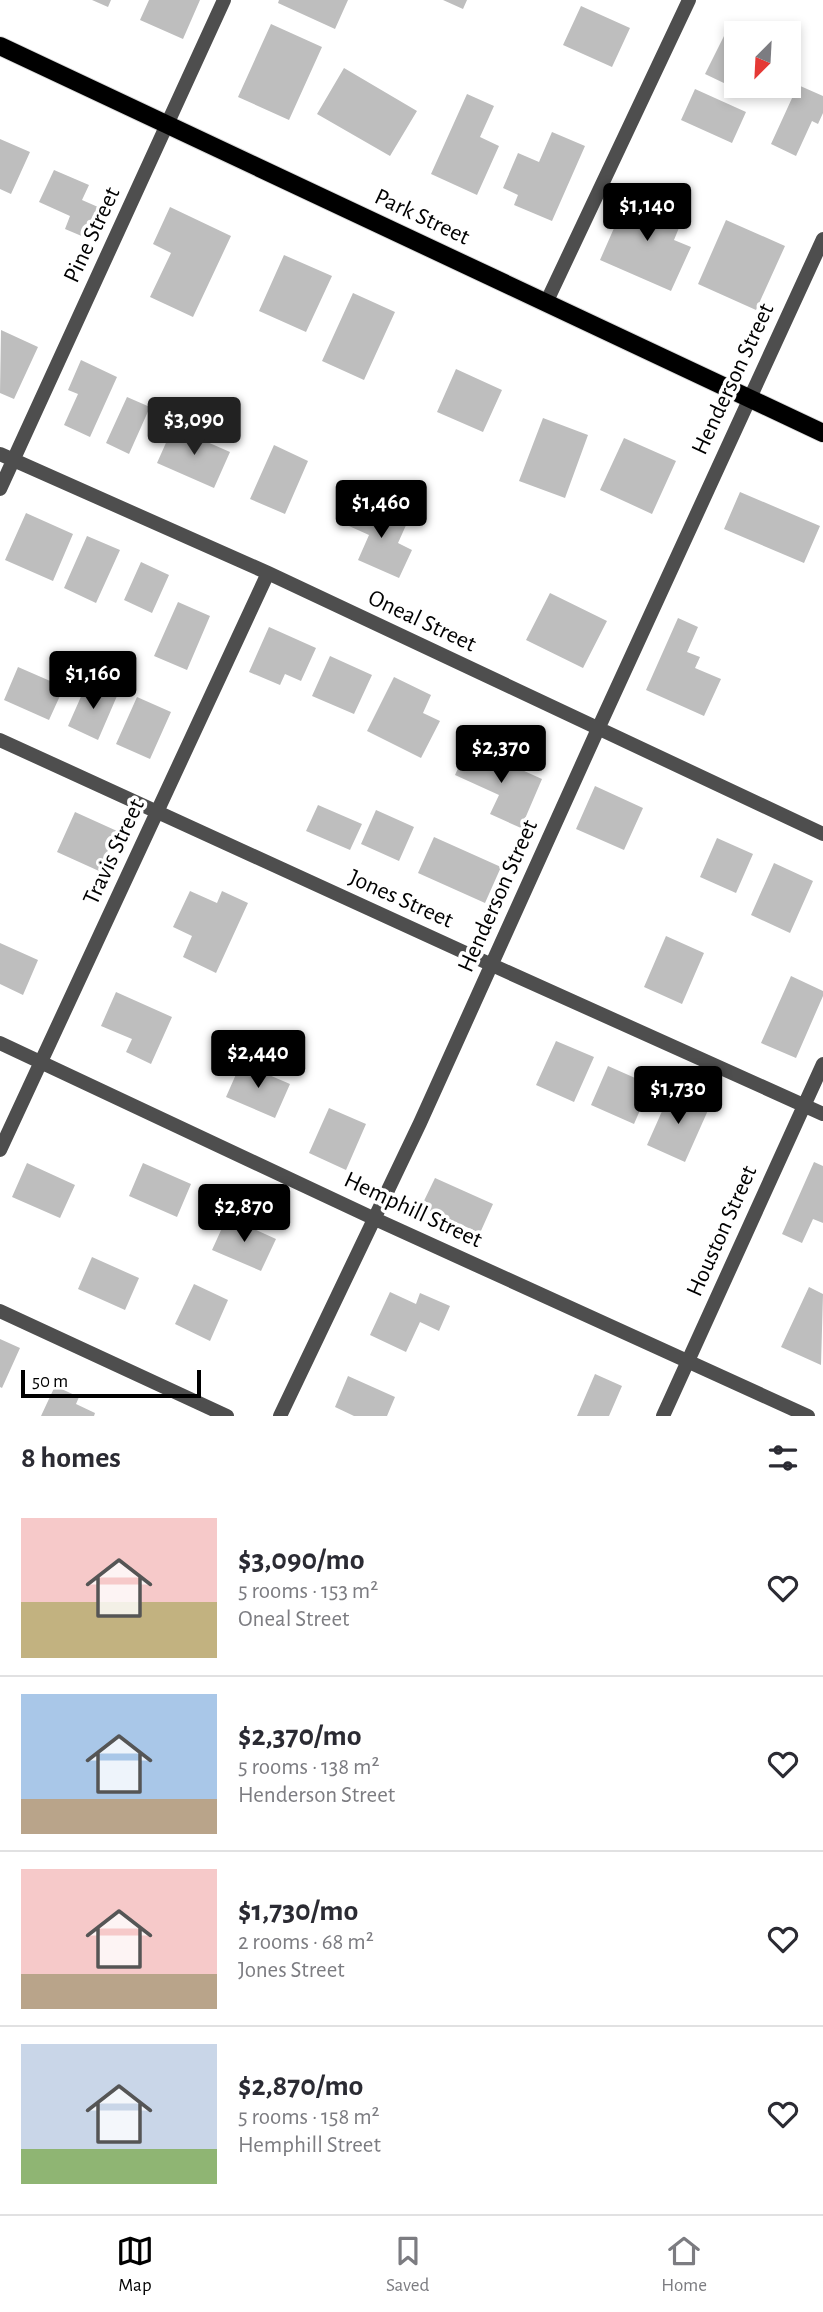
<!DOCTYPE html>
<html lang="en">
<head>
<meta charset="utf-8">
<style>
	:root { --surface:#fff; --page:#f7f7f7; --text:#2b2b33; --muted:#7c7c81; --line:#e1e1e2; --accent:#000 }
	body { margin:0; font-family:"Alegreya Sans",sans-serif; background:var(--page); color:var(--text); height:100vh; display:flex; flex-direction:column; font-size:26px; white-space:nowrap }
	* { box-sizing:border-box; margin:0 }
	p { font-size:23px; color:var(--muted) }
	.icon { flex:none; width:38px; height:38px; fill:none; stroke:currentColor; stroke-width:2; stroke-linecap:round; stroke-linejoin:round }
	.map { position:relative; height:1416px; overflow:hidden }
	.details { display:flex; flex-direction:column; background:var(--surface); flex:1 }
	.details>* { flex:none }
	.needle { width:46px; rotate:204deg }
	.buttons { position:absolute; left:724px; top:21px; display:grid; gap:14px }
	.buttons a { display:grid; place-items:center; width:77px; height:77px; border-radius:0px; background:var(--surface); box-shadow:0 4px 10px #0003; font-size:35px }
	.scale { position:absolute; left:21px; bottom:18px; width:180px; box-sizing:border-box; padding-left:7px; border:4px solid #000; border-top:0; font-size:19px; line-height:24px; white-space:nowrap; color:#000; -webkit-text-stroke:5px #fff; paint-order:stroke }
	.price { position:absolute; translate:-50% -60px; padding:0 16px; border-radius:7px; background:var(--accent); color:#fff; font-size:23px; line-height:46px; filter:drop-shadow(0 2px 4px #0008) }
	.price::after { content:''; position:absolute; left:50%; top:42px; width:21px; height:16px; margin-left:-10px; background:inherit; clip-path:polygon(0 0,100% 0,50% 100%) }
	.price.current { background:#222; color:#fff }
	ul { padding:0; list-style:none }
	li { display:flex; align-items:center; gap:21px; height:175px; padding:0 21px }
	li+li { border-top:2px solid var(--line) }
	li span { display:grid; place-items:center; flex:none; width:196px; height:140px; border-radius:0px; color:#555 }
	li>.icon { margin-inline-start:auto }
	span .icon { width:84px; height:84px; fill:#fffc; stroke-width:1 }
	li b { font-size:30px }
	h2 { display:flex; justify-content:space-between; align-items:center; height:84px; padding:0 21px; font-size:30px }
	.menu { display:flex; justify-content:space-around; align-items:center; height:98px; border-top:2px solid var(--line); background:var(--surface); font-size:19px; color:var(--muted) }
	.menu a { display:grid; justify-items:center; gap:4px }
	.menu .current { color:var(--accent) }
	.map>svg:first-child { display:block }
	.building { fill:#bebebe }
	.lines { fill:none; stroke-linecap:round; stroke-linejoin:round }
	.primary-casing { stroke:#dbdbdb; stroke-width:20 }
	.street { stroke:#4e4e4e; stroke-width:14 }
	.primary { stroke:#000; stroke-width:18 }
	.labels { text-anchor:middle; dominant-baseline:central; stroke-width:7; stroke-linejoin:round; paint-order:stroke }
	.street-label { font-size:24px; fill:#000; stroke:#fff }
</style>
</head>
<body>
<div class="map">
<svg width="823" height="1416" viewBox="0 0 823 1416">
	<rect width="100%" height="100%" fill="#fff"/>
	<path class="building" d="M92 0H111L108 7Z
		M149 0H200L183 39 140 20Z
		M279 0H348L335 29 278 3Z
		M443 0H467L463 9Z
		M581 6 630 28 612 67 563 45Z
		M271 24 322 47 289 120 238 97Z
		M724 36 737 42V86H756L751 96 705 74Z
		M344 68 417 111 390 156 317 114Z
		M798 85 823 96V113L818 124 812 121 796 156 771 144Z
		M695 89 746 112 732 143 681 120Z
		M467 94 494 106 480 137 499 146 477 195 431 174Z
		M552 132 585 146 552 221 514 205 518 195 503 188 518 153 539 162Z
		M0 139 30 152 11 194 0 189Z
		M54 170 89 185 82 200 98 207 84 237 65 229 70 216 39 202Z
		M629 194 683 218 674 240 691 247 671 291 600 260Z
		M170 207 231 236 193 317 150 297 171 253 153 244Z
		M726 220 785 246 756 310 698 284Z
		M284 255 332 276 306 332 259 311Z
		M353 293 395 312 364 380 322 361Z
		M1 330 38 347 14 399 0 393Z
		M81 360 117 377 90 437 64 425 78 394 68 390Z
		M456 369 502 390 483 432 437 412Z
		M127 397 150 407 129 454 106 443Z
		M543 418 588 435 565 498 519 481Z
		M173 427 230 452 214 488 157 463Z
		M624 438 676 461 652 514 600 490Z
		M274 445 308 461 285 514 250 499Z
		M740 492 820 526 804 563 724 529Z
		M360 502 407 523 398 543 412 550 399 578 358 560 369 535 349 526Z
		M26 513 73 534 53 581 5 560Z
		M87 536 120 550 96 603 64 588Z
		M141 562 169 575 152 613 124 600Z
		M550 593 607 621 583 668 526 640Z
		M178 602 210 616 187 670 154 656Z
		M678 618 698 627 687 652 700 657 695 668 721 679 704 716 646 690Z
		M269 627 316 648 301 681 285 674 280 685 249 672Z
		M330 656 372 675 354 714 312 696Z
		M18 667 64 687 49 720 4 700Z
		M394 677 431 695 423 713 440 721 421 758 367 731Z
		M87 683 117 696 98 740 68 726Z
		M137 697 171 712 150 759 116 744Z
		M468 746 542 779 521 828 490 814 499 795 455 775Z
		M595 786 643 808 624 850 576 829Z
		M318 805 362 824 350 850 306 831Z
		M376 810 414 827 399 861 361 844Z
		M75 812 117 831 99 871 57 852Z
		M434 837 501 867 485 903 418 873Z
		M717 838 753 854 736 893 700 877Z
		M774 863 813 881 790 933 751 915Z
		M190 891 217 903 222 891 248 903 216 973 183 957 192 936 173 927Z
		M666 936 704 953 682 1004 644 987Z
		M0 943 38 960 23 995 0 984Z
		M791 976 823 991V996L796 1058 761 1043Z
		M116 992 172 1017 151 1064 126 1052 132 1039 101 1026Z
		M556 1041 594 1057 574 1102 536 1085Z
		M241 1063 290 1084 275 1118 226 1097Z
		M608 1066 651 1085 634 1124 591 1105Z
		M671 1091 709 1108 685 1162 647 1145Z
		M329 1108 366 1124 346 1170 309 1153Z
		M814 1162 823 1166V1223L813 1219 802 1243 782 1234Z
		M27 1163 75 1185 60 1218 12 1197Z
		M143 1163 191 1184 177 1217 129 1196Z
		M435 1178 493 1204 480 1233 421 1207Z
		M227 1217 276 1239 261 1271 212 1250Z
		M92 1257 139 1278 125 1310 78 1289Z
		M194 1284 228 1300 210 1341 175 1324Z
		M809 1287 823 1294 821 1365 781 1347Z
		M390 1292 416 1304 420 1293 450 1306 439 1331 420 1322 406 1352 370 1335Z
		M0 1339 20 1348 2 1388 0 1387Z
		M595 1374 622 1386 609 1416H577Z
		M348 1376 395 1397 387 1416H354L335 1407Z
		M55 1386 79 1397 76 1404 95 1413 94 1416H41Z"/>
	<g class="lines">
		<g class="primary-casing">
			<path id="primary" d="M0 46 823 433"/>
		</g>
		<path class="street" d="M546 303 689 0
			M0 454 268 573 823 834
			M0 489 224 0
			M0 740 492 965 823 1114
			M0 1043 375 1219 808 1416
			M0 1150 268 573
			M0 1311 227 1416
			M280 1416 420 1123 598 729 823 239
			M663 1416 823 1064"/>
		<use href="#primary" class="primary"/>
	</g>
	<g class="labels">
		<g class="street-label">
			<text transform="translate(422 217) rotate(25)">Park Street</text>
			<text transform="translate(92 235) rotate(-65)">Pine Street</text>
			<text transform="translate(733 379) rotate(-65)">Henderson Street</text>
			<text transform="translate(422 621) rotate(25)">Oneal Street</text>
			<text transform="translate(114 852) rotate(-65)">Travis Street</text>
			<text transform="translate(498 896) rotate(-66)">Henderson Street</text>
			<text transform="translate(401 899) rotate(24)">Jones Street</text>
			<text transform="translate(413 1210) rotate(25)">Hemphill Street</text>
			<text transform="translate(722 1231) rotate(-66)">Houston Street</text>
		</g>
	</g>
</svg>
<div class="buttons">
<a><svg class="needle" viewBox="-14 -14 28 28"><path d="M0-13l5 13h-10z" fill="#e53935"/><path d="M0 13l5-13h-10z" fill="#7c7c81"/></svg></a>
</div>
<div class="scale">50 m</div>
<b class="price" style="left:647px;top:243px">$1,140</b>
<b class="price current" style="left:194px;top:457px">$3,090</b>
<b class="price" style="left:381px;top:540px">$1,460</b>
<b class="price" style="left:93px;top:711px">$1,160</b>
<b class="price" style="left:501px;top:785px">$2,370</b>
<b class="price" style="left:258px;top:1090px">$2,440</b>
<b class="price" style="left:678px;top:1126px">$1,730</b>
<b class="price" style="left:244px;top:1244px">$2,870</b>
</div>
<section class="details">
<h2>8 homes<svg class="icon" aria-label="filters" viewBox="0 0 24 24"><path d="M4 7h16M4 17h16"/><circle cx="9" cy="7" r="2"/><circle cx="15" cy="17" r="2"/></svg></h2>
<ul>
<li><span style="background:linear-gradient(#f6c9c9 60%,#c2b280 0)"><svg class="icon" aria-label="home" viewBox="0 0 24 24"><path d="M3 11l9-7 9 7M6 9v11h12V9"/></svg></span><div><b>$3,090/mo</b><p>5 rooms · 153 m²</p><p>Oneal Street</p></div><svg class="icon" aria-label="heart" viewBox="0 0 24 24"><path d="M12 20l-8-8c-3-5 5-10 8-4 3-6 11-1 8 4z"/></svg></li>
<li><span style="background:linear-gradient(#a9c7e8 75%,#b9a48a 0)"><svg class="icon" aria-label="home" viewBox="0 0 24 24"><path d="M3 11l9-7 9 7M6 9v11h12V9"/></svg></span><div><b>$2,370/mo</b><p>5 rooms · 138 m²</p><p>Henderson Street</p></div><svg class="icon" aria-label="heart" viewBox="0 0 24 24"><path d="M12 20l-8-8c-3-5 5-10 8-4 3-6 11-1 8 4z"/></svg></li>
<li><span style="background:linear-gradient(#f6c9c9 75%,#b9a48a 0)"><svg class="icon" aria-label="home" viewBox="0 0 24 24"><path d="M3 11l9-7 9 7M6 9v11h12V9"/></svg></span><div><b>$1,730/mo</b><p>2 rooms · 68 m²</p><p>Jones Street</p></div><svg class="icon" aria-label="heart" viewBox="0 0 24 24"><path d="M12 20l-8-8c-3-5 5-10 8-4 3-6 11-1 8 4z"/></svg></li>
<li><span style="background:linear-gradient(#c9d6e8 75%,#8fb573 0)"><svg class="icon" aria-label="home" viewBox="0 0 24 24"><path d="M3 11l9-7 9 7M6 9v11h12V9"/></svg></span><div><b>$2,870/mo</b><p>5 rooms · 158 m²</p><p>Hemphill Street</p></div><svg class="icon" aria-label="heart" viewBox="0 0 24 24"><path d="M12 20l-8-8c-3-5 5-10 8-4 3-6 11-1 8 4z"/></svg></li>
</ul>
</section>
<nav class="menu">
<a class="current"><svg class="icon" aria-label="map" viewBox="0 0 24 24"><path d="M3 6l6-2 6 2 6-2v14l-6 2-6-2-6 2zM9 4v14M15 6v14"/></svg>Map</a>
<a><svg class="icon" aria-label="saved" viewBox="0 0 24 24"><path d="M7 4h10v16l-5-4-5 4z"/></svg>Saved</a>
<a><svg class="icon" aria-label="home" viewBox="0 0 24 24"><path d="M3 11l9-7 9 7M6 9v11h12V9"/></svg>Home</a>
</nav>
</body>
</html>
